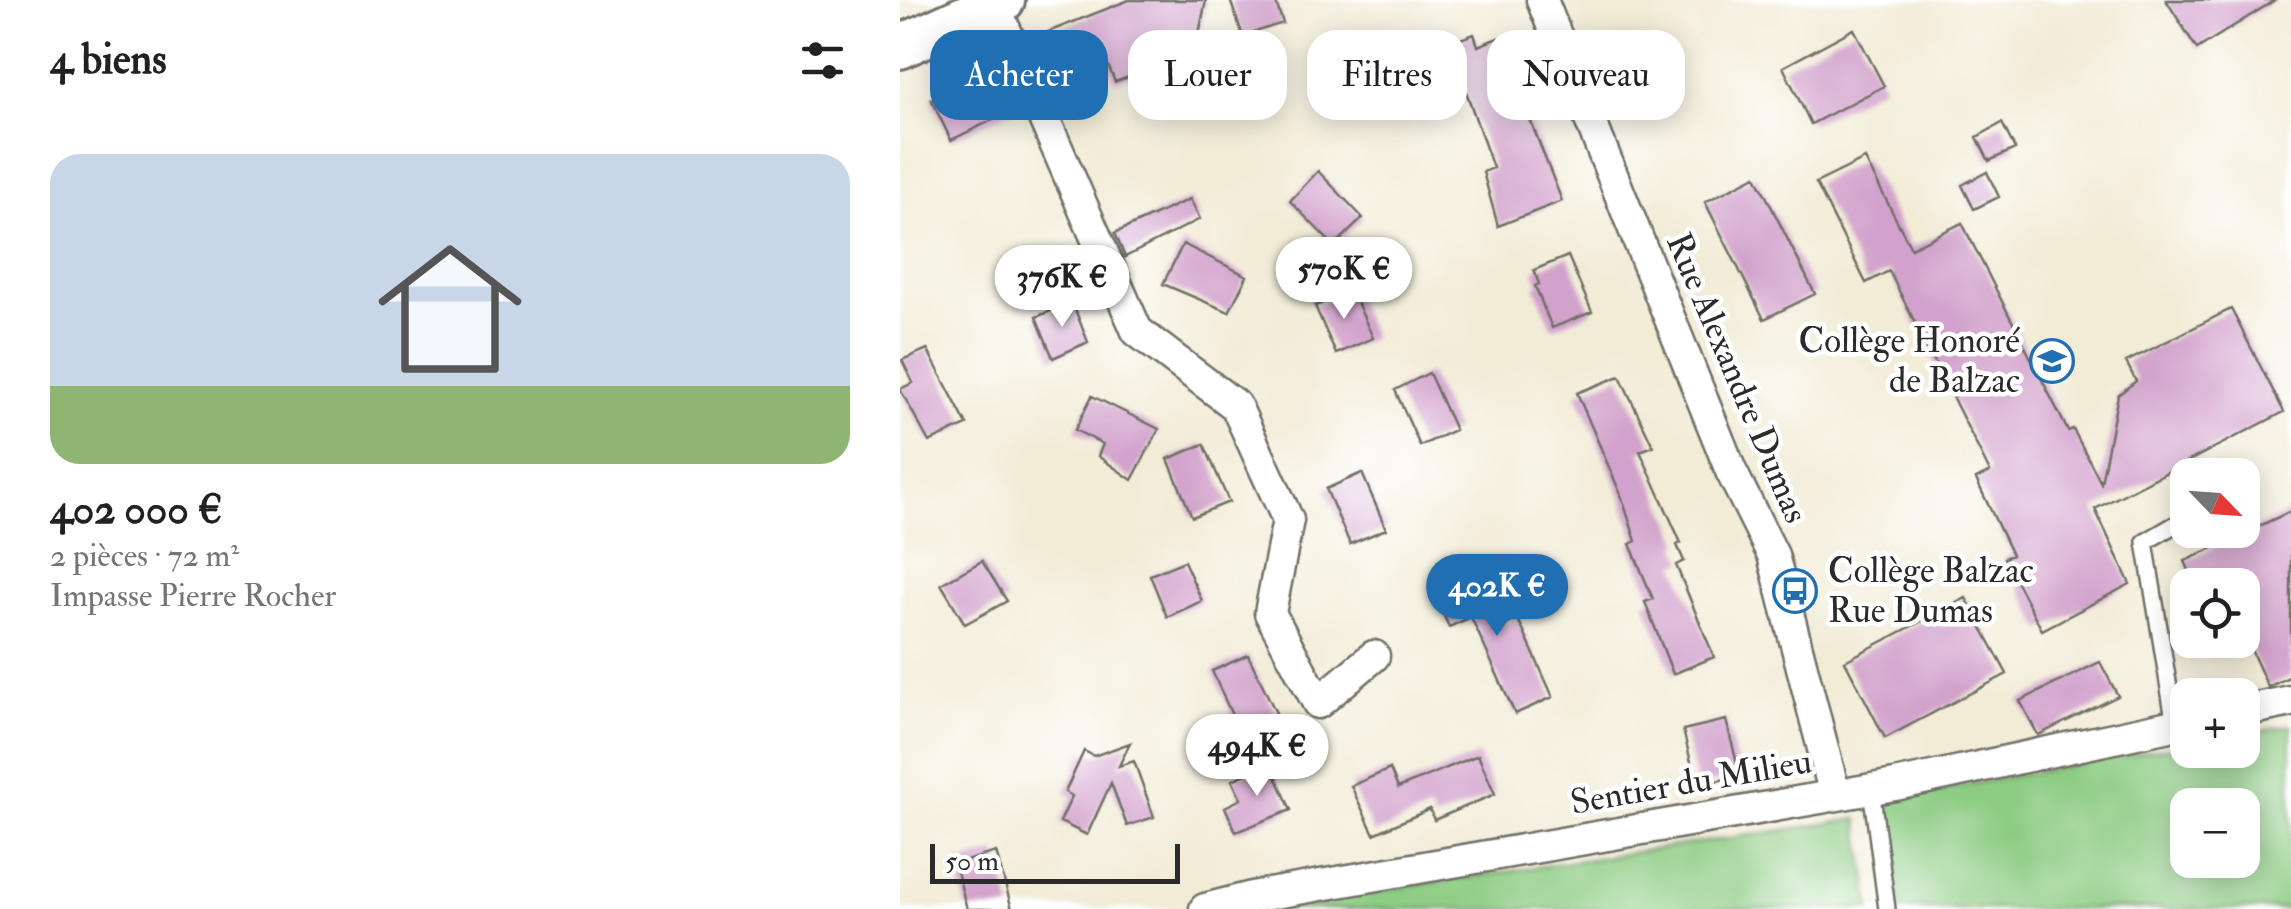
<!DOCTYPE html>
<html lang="fr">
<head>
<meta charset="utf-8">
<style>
	:root { --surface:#fff; --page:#f6f6f6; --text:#202124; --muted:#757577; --accent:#1f6fb2 }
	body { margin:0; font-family:"IM FELL Double Pica",serif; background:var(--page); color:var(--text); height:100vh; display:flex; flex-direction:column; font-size:38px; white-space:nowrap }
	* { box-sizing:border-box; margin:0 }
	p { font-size:32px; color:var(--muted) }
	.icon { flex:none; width:55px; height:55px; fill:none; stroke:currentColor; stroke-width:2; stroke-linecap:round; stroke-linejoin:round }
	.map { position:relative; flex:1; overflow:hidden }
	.panel { display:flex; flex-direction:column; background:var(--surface); width:900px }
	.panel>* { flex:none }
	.guide { position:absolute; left:30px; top:30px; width:950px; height:90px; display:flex; gap:20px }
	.needle { width:65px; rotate:115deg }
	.fabs { position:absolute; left:1270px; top:458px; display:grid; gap:20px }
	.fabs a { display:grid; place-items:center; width:90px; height:90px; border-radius:20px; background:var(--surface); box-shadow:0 5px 25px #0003; font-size:50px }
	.scale { position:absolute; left:30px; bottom:25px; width:250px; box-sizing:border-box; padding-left:10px; border:5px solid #2b2b2b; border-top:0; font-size:28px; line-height:35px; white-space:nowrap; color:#2b2b2b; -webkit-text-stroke:8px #fff; paint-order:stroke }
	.price { position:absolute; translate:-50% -85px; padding:0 22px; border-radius:35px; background:#fff; color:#222; font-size:32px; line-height:65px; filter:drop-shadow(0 2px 5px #0008) }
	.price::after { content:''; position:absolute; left:50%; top:60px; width:30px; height:22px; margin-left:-15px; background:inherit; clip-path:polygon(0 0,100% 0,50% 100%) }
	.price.active { background:var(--accent); color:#fff }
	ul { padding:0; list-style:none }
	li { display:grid; align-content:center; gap:20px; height:530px; padding:0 50px }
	li span { display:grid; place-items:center; height:310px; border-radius:30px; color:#555 }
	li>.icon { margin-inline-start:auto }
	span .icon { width:180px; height:180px; fill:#fffc; stroke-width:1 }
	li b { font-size:42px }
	h2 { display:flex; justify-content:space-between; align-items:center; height:120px; padding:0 50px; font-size:42px }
	.tag { padding:0 35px; border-radius:30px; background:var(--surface); box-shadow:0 5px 25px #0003; font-size:35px; line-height:90px }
	.tag.active { background:var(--accent); color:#fff }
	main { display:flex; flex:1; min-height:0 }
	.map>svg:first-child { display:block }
	.green { fill:#8dcc83; stroke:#5c7c57; stroke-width:2.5; fill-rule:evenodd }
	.building { fill:#d2a2cc }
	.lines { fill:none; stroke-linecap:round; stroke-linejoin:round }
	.service-casing { stroke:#716f67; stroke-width:20 }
	.minor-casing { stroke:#716f67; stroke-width:35 }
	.secondary-casing { stroke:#716f67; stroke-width:48 }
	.service { stroke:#fff; stroke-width:15 }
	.minor { stroke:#fff; stroke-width:30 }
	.secondary { stroke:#fff; stroke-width:42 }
	.labels { text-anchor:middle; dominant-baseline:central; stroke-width:9; stroke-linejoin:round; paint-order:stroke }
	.poi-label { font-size:35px; fill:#2b2b2b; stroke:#fff; text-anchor:end }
	.street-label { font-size:35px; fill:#2b2b2b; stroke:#fff }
</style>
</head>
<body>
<main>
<section class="panel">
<h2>4 biens<svg class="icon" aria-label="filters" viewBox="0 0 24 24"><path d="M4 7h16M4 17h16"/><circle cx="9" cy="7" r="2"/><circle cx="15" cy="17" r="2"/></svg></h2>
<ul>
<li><span style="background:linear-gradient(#c9d6e8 75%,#8fb573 0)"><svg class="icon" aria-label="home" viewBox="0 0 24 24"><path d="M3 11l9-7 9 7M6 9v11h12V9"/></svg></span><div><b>402 000 €</b><p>2 pièces · 72 m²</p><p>Impasse Pierre Rocher</p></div></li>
</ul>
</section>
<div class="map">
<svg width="1391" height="909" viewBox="0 0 1391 909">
	<rect width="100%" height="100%" fill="#fff"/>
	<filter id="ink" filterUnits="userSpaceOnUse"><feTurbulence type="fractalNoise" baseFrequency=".01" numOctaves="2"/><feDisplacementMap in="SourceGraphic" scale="20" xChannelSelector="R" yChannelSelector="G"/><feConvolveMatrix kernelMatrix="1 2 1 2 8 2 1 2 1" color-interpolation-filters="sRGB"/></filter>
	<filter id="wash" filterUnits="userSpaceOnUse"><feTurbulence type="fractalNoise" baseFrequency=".0048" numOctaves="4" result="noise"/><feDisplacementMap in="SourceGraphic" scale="40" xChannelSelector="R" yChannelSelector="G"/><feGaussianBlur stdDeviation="2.25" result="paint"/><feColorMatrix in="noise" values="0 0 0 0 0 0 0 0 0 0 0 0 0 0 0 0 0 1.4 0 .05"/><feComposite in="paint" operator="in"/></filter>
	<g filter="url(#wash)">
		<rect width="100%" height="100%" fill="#f2ecd7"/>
		<path class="green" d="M1391 725V909H998L982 800 1287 744 1288 750H1342L1343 734ZM1288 805H1342V860H1288Z
			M958 819 971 909H355Z"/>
		<g id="blocks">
			<path class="building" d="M229 0H306L295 53 215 82 208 65 187 73 180 57 145 73 130 39Z
				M330 0H375L383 23 343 36Z
				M1266 0H1375L1297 49Z
				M954 29 984 86 911 124 883 67Z
				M574 34 578 46 598 38 662 201 598 226 583 172 593 168 549 43Z
				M99 72 115 109 51 140 31 99Z
				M1102 123 1115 149 1089 161 1077 137Z
				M965 159 1011 248 1062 223 1168 431 1173 429 1201 483 1218 395 1236 381 1226 362 1331 309 1384 412 1195 509 1230 584 1142 630 1104 558 1112 555 1076 479 1090 472 989 271 966 283 916 183Z
				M418 171 463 218 434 246 390 201Z
				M1087 172 1099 197 1074 209 1062 185Z
				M856 176 915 294 864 319 805 202Z
				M290 199 300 219 225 257 215 233Z
				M283 244 347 276 329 312 263 284Z
				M668 256 692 312 652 328 635 286 639 284 634 270Z
				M452 291 473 338 436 354 415 306Z
				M172 302 188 342 153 358 136 317Z
				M27 349 67 425 29 442 0 389 13 383 2 360Z
				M529 373 555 430 520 446 495 390Z
				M720 376 753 446 740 451 781 543 777 545 784 561 776 565 814 657 773 674 745 602 753 599 730 544 736 541 721 495 677 393Z
				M192 396 259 429 232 480 198 456 203 444 175 430Z
				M304 444 329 502 292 517 268 459Z
				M462 473 486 529 450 544 426 489Z
				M1391 511V676L1368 687 1342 630V585H1295L1285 561Z
				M82 561 107 601 65 624 41 584Z
				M284 561 302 601 267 617 250 575Z
				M581 569 605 625 618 619 653 697 615 714 571 617 549 627 533 591Z
				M1066 598 1107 674 985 738 945 661Z
				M348 655 377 715 340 733 312 671Z
				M1200 662 1218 696 1138 735 1120 701Z
				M826 720 840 775 797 786 783 730Z
				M230 743 219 766 234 761 254 817 227 826 211 783 187 835 160 822 172 796 165 792 184 751 194 756Z
				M578 755 595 794 534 820 530 809 474 834 451 786 490 769 498 788Z
				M370 763 391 810 336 832 325 807 341 799 332 780Z
				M96 852 112 909H67L55 864Z"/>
		</g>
	</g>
	<g filter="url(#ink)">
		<use href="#blocks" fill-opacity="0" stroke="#716f67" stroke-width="2.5"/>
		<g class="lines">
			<g class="service-casing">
				<path id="service" d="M1275 725 1245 542 1288 517
					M971 788 987 909"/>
			</g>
			<g class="minor-casing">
				<path id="minor" d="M642 0 831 471 873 555 935 795
					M94 4 237 331 336 406 388 520 370 613 418 703 474 656
					M1342 711 1391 701
					M305 909 352 897 995 785 1288 722"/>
			</g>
			<g class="secondary-casing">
				<path id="secondary" d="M0 47 103 0"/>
			</g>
			<use href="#service" class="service"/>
			<use href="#minor" class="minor"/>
			<use href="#secondary" class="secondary"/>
		</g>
	</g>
	<defs>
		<g id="school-ring" transform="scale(2.25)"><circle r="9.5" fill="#fff" stroke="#1f6fb2" stroke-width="1.5"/><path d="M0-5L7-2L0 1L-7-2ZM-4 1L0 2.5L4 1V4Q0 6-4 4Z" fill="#1f6fb2"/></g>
		<g id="bus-ring" transform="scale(2.25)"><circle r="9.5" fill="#fff" stroke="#1f6fb2" stroke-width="1.5"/><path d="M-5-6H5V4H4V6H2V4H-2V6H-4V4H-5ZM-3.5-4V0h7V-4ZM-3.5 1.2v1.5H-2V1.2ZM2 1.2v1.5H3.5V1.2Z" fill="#1f6fb2"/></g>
	</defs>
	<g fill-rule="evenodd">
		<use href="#school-ring" x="1152" y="361"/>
		<use href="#bus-ring" x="895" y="591"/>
	</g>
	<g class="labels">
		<g class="poi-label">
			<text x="1120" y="341">Collège Honoré<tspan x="1120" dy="40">de Balzac</tspan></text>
			<text x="928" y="571" text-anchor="start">Collège Balzac<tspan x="928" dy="40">Rue Dumas</tspan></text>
		</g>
		<g class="street-label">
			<text transform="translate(837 378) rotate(67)">Rue Alexandre Dumas</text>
			<text transform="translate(791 782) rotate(-10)">Sentier du Milieu</text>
		</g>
	</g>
</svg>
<div class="fabs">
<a><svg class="needle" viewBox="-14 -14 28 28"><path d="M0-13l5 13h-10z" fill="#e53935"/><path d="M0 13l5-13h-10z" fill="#757577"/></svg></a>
<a><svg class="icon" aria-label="locate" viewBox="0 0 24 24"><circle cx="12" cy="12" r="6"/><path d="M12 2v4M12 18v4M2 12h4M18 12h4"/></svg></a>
<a>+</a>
<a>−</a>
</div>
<div class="scale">50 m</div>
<b class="price" style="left:444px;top:322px">570K €</b>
<b class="price" style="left:162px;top:330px">376K €</b>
<b class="price active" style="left:597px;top:639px">402K €</b>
<b class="price" style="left:357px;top:799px">494K €</b>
<div class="guide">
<a class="tag active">Acheter</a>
<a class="tag">Louer</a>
<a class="tag">Filtres</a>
<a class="tag">Nouveau</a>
</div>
</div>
</main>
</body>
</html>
